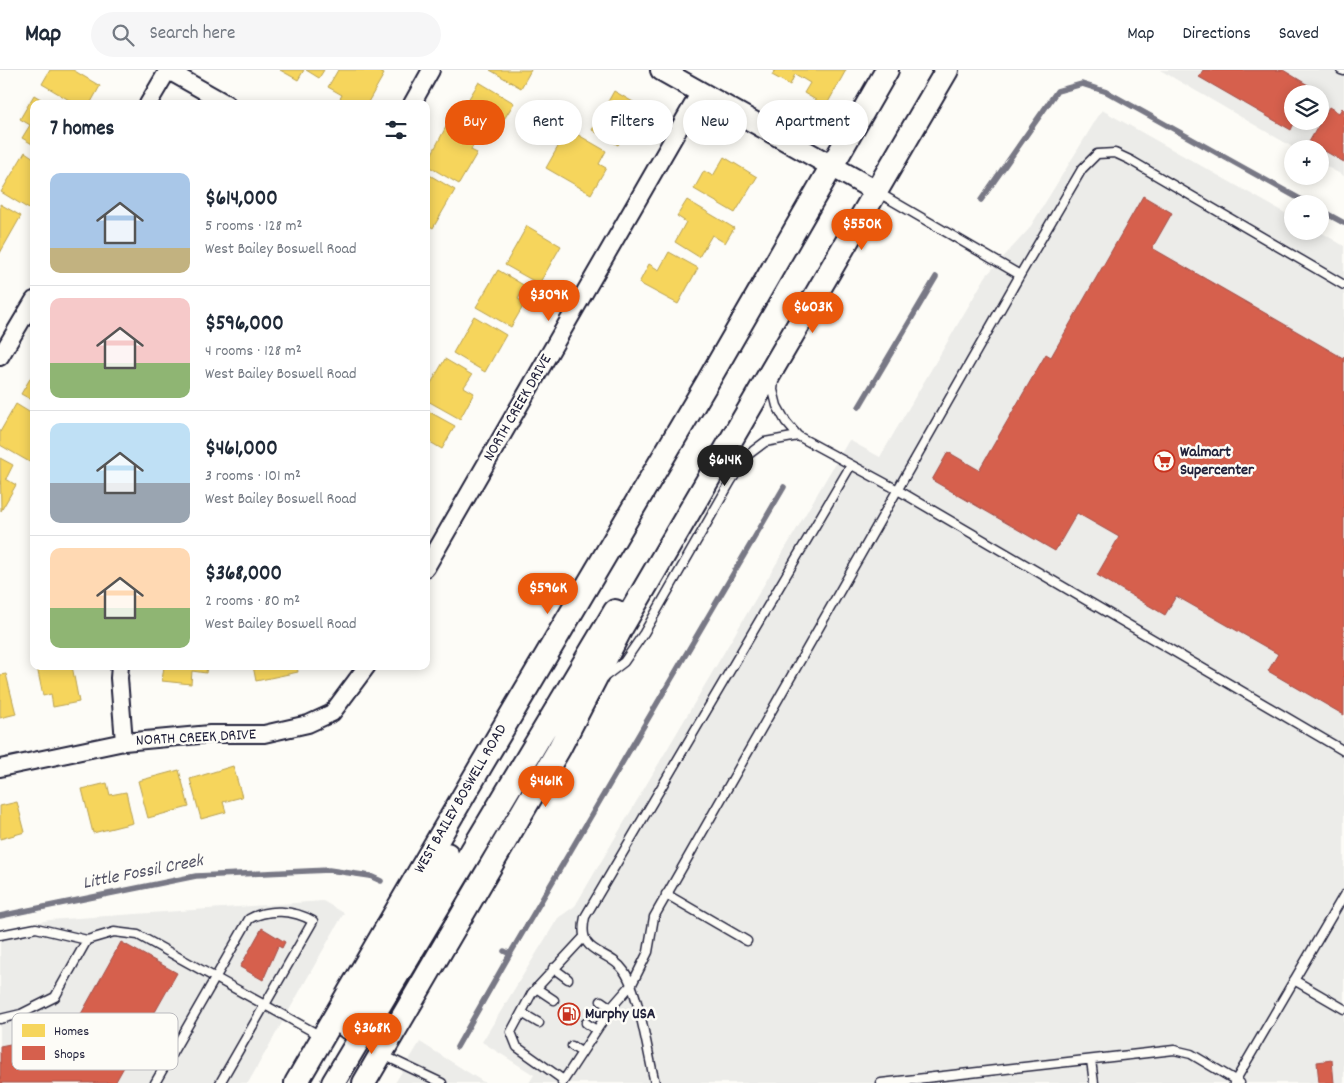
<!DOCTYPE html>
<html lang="en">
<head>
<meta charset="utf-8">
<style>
	:root { --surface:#fff; --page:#f6f6f7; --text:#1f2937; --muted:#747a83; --line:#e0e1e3; --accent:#ea580c }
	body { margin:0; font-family:Dekko,sans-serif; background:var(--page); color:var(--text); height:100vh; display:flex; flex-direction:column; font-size:19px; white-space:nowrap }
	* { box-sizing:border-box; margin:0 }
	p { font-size:16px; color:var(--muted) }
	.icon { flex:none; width:28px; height:28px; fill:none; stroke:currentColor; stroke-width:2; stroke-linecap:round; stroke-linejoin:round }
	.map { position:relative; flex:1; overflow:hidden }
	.side { position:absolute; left:30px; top:30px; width:400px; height:570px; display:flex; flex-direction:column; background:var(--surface); border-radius:10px; box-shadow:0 2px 12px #0003 }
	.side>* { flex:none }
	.banner { position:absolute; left:445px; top:30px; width:475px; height:45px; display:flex; gap:10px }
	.controls { position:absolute; left:1284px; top:15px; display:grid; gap:10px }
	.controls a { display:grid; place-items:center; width:45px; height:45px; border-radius:50%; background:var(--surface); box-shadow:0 2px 12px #0003; font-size:25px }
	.price { position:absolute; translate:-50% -42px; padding:0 11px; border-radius:18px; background:var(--accent); color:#fff; font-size:16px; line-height:32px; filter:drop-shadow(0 1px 2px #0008) }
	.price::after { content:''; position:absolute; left:50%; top:30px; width:15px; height:11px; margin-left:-8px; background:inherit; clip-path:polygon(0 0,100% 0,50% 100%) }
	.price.active { background:#222; color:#fff }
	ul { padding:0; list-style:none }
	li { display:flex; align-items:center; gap:15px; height:125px; padding:0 20px }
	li+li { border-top:1px solid var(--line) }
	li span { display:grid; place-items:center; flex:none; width:140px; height:100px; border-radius:10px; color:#555 }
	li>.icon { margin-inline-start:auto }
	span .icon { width:60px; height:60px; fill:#fffc; stroke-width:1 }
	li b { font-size:21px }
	h2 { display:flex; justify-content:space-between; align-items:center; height:60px; padding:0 20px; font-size:21px }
	.chip { padding:0 18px; border-radius:22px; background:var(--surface); box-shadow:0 2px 12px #0003; font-size:18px; line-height:45px }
	.chip.active { background:var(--accent); color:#fff }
	header { display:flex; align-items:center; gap:30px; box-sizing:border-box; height:70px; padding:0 25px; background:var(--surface); border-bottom:1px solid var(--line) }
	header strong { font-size:24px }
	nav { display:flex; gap:28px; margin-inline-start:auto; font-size:18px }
	.search { width:350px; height:45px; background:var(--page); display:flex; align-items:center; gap:12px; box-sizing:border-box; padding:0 18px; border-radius:28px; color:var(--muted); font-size:19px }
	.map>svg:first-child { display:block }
	.built { fill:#ecece9; fill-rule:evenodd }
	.homes { fill:#f6d55c; stroke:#b69f52 }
	.shops { fill:#d6604d; stroke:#a04d48 }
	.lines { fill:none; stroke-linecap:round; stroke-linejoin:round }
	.stream { stroke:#787885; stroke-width:5.5 }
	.service-casing { stroke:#22223b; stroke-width:11 }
	.minor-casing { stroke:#22223b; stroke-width:20 }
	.tertiary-casing { stroke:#22223b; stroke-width:24 }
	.secondary-casing { stroke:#22223b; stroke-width:26 }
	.service { stroke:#fdfcf7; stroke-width:8 }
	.minor { stroke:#fdfcf7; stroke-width:16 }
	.tertiary { stroke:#fdfcf7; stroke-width:20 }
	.secondary { stroke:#fdfcf7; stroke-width:22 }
	.labels { text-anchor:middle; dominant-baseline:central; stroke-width:5; stroke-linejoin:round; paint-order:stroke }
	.street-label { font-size:16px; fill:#22223b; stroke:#fdfcf7 }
	.poi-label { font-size:16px; font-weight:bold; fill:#22223b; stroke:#fdfcf7; text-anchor:start }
	.water-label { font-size:18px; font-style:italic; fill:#545466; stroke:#fdfcf7 }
	.key { fill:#fdfcf7; stroke:#bbbbbf; stroke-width:1 }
	.key-label { font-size:14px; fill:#22223b }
</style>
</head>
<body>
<header>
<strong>Map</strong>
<div class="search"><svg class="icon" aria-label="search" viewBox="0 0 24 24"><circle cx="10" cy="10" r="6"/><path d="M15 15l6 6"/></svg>Search here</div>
<nav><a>Map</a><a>Directions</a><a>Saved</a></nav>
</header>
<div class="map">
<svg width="1344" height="1013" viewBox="0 0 1344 1013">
	<rect width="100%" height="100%" fill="#fdfcf7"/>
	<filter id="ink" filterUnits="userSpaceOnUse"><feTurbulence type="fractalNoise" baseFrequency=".02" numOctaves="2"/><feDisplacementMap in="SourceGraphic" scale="10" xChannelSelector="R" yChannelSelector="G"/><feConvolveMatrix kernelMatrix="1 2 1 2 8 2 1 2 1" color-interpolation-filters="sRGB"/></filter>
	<g filter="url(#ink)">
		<path class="built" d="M1160 0H1344V106L1320 93V79H1296ZM1292 24H1320V51H1292Z
			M1102 40 1292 147V161H1319L1344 176V1013H529L534 1005 482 972 558 848 575 836 849 370 880 387 986 206 1029 159Z
			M323 831 344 843 248 1013H0V860L49 850Z
			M420 972 485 1013H395Z"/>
		<path class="homes" d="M50 0H73L100 16 90 34H76L42 14Z
			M280 0H304L298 10Z
			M306 0H324L319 8Z
			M338 0H376L384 4 367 34H337L342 25 328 17Z
			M490 0H531L521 18Z
			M775 0H846L826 36 804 23 810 13 795 4 790 15 772 5Z
			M479 12 514 33 492 69 457 48Z
			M614 21 640 36 618 75 592 60Z
			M34 25 49 34H34V75L22 68 30 55 20 49Z
			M448 53 476 69 471 80 477 83 459 114 426 95Z
			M568 59 606 81 599 94 606 98 591 124 546 98Z
			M25 82 34 88V131L29 139 1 122Z
			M724 87 757 107 735 143 694 119 704 101 713 106Z
			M426 103 455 120 433 158 426 154Z
			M687 130 734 158 725 173 712 165 699 187 675 172 686 152 677 146Z
			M0 134 21 146 0 183Z
			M527 156 561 176 539 214 505 195Z
			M669 182 698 198 678 234 639 213 649 194 659 200Z
			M498 200 525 216 518 229 525 233 511 257 476 237Z
			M474 246 506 265 485 302 453 283Z
			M445 289 472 305 464 317 474 323 460 349 426 330V322Z
			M34 302V331L21 324Z
			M16 334 34 345 33 394 0 375V362Z
			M426 340 455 356 442 379 430 372 426 379Z
			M0 388 13 395 6 409 16 415 1 441Z
			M72 596 79 632 53 637 51 624 43 626 37 597Z
			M164 596H207L206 603 192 601 191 614 162 611Z
			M253 596H297L298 602 256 611Z
			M6 604 16 644 0 648V605Z
			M233 696 242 727 223 732 226 742 201 749 190 709Z
			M179 700 189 737 148 748 138 711Z
			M107 713 110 725 126 722 133 753 93 763 82 719Z
			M17 732 25 762 0 769V736Z"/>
		<path class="shops" d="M1203 0H1283L1313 18 1310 24H1292V51H1295L1291 60 1199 7Z
			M1329 37 1339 43 1342 38 1344 40V92L1309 72Z
			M1143 126 1172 143 1152 178 1343 288 1344 286V645L1268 601 1278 584 1176 526 1165 545 1097 505 1119 467 1077 443 1055 481 932 410 948 382 979 400 1046 284 1051 287Z
			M262 858 285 872 282 878 278 876 263 910 240 897Z
			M121 872 177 903 115 1013H0V976L71 962Z
			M1332 990 1334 1013H1319L1317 992Z"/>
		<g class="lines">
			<path class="stream" d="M981 130 1057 21 1082 14 1107 22 1309 134
				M1320 140 1344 153
				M859 337 936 207
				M0 846 196 806 329 800 370 806 381 811
				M504 881 510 884 784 417
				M457 977 510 884"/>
			<g class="service-casing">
				<path id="service" d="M1341 0 1344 1
					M879 123 1020 205
					M774 311 773 320 777 336 786 352 798 366 896 419 1344 681
					M603 608 624 592 644 563 731 411 749 384 765 372 798 366
					M666 824 747 871
					M0 865 36 858 87 870 114 862 138 865 321 966
					M553 898 568 909
					M1294 910 1344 939
					M536 918 554 930
					M601 931 611 938
					M522 943 539 953
					M0 949 21 944 55 927 87 870
					M586 953 596 960
					M572 976 581 982
					M383 985 442 1013
					M1091 990 1094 1013
					M562 1009 517 977 511 962 532 923 584 867
					M155 1013 249 849C268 838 294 840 313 851L220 1013
					M562 1013 611 938 632 914 648 882 654 847 1020 205 1082 99 1097 84 1115 83 1130 90 1344 215
					M655 1013C648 985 639 922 624 901 608 878 576 886 585 847L851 395
					M881 1013 1174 980 1191 984 1240 1013
					M1234 1013 1344 825"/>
			</g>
			<g class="minor-casing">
				<path id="minor" d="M167 0 227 34
					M148 34 168 0
					M412 34 431 0
					M0 287 34 230
					M426 498 700 22
					M120 596 119 608 124 672
					M0 698 124 672 210 664H264L308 654 332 643 367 596"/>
			</g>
			<g class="tertiary-casing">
				<path id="tertiary" d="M661 0 876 121"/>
			</g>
			<g class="secondary-casing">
				<path id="secondary" d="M347 957 447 784
					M296 1013 482 694 707 313 887 0
					M333 1013 615 541
					M364 1013 559 679 622 557 947 0"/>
			</g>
			<use href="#service" class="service"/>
			<use href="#minor" class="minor"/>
			<use href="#tertiary" class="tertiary"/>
			<use href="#secondary" class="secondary"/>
		</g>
	</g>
	<defs>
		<g id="supermarket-ring" transform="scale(1.125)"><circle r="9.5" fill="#fdfcf7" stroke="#c8321e" stroke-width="1.5"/><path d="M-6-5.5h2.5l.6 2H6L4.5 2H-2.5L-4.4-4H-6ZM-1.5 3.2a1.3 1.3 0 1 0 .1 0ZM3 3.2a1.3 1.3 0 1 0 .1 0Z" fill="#c8321e"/></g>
		<g id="fuel-ring" transform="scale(1.125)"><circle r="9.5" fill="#fdfcf7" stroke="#c8321e" stroke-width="1.5"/><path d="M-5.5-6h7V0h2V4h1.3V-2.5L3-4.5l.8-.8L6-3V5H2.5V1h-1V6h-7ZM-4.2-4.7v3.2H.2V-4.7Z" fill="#c8321e"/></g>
	</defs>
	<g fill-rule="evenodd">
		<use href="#supermarket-ring" x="1164" y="391"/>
		<use href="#fuel-ring" x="569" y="944"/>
	</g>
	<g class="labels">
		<g class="street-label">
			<text transform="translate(518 338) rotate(-60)">NORTH CREEK DRIVE</text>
			<text transform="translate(196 668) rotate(-3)">NORTH CREEK DRIVE</text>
			<text transform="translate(461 729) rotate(-60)">WEST BAILEY BOSWELL ROAD</text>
		</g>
		<g class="poi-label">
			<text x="1180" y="382">Walmart<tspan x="1180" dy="18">Supercenter</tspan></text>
			<text x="585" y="944">Murphy USA</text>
		</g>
		<g class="water-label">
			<text transform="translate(143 803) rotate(-11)">Little Fossil Creek</text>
		</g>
	</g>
	<rect x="12" y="943" width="166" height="57" rx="8" class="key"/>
	<rect x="22" y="954" width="23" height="13" fill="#f6d55c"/>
	<rect x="22" y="976" width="23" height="14" fill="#d6604d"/>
	<g class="key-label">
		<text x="54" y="965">Homes</text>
		<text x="54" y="988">Shops</text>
	</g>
</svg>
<div class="controls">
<a><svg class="icon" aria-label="layers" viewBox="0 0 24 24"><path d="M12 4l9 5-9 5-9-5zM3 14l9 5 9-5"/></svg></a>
<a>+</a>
<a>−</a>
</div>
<b class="price" style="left:862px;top:181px">$550K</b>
<b class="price" style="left:549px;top:252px">$309K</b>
<b class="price" style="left:813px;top:264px">$603K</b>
<b class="price active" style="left:725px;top:417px">$614K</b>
<b class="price" style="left:548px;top:545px">$596K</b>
<b class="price" style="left:546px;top:738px">$461K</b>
<b class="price" style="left:372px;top:985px">$368K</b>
<div class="banner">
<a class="chip active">Buy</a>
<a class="chip">Rent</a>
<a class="chip">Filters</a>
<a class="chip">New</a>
<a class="chip">Apartment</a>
</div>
<section class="side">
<h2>7 homes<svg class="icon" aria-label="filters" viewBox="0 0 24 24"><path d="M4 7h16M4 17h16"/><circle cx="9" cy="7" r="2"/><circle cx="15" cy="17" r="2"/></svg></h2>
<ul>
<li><span style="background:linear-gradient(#a9c7e8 75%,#c2b280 0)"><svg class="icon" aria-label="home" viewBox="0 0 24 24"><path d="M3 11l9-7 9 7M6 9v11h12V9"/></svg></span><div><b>$614,000</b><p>5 rooms · 128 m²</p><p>West Bailey Boswell Road</p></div></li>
<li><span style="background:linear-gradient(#f6c9c9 65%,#8fb573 0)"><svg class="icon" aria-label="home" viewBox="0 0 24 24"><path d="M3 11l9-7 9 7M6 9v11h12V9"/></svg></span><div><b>$596,000</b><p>4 rooms · 128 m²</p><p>West Bailey Boswell Road</p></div></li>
<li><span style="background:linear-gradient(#bfe0f5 60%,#9aa5b1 0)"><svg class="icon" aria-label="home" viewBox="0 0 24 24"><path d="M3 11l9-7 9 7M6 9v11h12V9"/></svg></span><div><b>$461,000</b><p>3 rooms · 101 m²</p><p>West Bailey Boswell Road</p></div></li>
<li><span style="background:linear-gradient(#ffd9b3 60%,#8fb573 0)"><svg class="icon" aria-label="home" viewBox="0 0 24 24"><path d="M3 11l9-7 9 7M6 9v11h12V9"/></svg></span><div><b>$368,000</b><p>2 rooms · 80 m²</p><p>West Bailey Boswell Road</p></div></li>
</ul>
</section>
</div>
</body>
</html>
